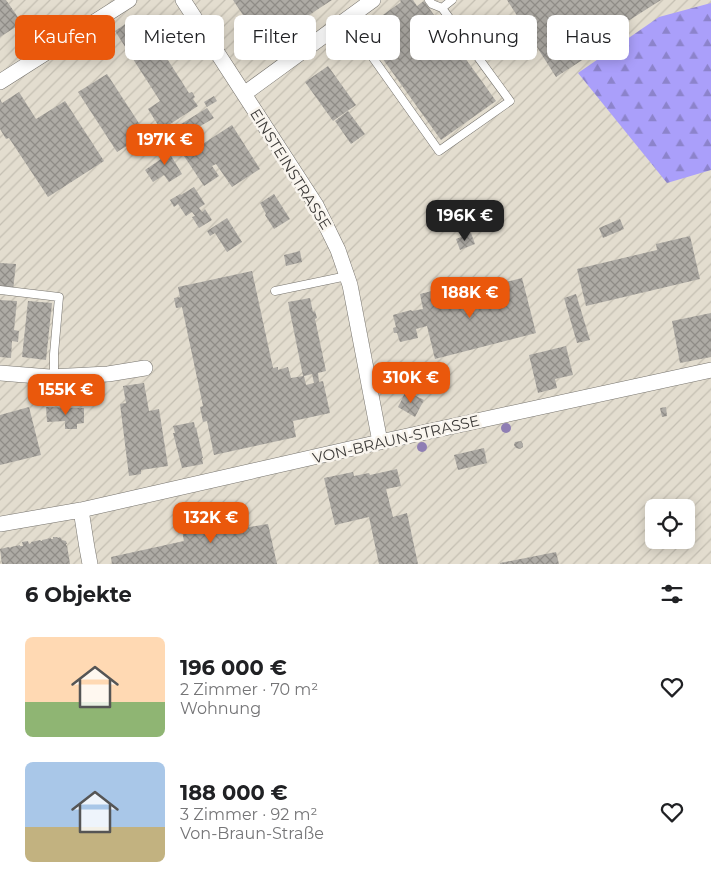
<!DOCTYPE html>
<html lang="de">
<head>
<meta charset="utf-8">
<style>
	:root { --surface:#fff; --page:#f6f6f6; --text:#202124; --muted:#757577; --accent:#ea580c }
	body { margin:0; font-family:Montserrat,sans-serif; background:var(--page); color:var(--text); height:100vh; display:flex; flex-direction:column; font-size:19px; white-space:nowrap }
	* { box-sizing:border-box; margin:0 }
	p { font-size:16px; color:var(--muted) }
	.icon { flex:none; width:28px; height:28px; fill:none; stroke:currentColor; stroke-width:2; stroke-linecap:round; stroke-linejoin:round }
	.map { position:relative; height:564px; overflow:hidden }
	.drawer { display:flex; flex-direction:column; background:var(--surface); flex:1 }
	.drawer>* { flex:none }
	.guide { position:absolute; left:15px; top:15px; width:681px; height:45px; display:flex; gap:10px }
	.fabs { position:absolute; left:645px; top:499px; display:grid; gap:10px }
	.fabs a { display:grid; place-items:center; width:50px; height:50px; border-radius:8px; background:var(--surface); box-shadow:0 2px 12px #0003; font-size:25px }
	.price { position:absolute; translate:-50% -42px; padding:0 11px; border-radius:10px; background:var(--accent); color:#fff; font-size:16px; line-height:32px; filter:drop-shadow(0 1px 2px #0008) }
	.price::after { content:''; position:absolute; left:50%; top:30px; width:15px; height:11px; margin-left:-8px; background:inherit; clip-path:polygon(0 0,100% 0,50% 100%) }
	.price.current { background:#222; color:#fff }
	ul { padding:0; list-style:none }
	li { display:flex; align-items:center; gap:15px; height:125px; padding:0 25px }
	li span { display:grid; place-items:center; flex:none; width:140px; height:100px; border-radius:8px; color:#555 }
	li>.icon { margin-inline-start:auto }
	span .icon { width:60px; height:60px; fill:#fffc; stroke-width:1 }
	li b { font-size:21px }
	h2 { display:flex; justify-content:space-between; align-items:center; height:60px; padding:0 25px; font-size:21px }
	.chip { padding:0 18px; border-radius:8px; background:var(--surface); box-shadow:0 2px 12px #0003; font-size:18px; line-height:45px }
	.chip.current { background:var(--accent); color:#fff }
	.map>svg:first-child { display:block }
	.industrial { fill:url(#industrial-furrows); fill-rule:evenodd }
	.forest { fill:url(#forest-firs) }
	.building { fill:url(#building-cross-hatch); fill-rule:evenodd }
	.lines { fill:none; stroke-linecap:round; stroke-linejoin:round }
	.service-casing { stroke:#76736d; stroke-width:9 }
	.minor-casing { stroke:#76736d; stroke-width:16 }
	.service { stroke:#fff; stroke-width:8 }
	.minor { stroke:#fff; stroke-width:15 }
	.tree { fill:#8f7eb4 }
	.labels { text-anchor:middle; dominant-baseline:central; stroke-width:5; stroke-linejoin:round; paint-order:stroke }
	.street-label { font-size:15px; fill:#3d3b39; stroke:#f9f5ee }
</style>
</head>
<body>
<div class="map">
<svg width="711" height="564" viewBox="0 0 711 564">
	<defs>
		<pattern id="industrial-furrows" width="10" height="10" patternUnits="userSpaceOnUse" patternTransform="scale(1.25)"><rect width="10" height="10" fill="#e3ddcf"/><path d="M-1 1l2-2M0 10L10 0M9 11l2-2" fill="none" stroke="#c4bfb2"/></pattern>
		<pattern id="forest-firs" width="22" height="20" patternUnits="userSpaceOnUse" patternTransform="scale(1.25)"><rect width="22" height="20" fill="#aa9ffa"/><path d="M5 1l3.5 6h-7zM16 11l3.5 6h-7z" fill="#8c83cb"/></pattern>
		<pattern id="building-cross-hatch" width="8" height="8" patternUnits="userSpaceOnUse" patternTransform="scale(1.25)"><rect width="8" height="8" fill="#aeaba5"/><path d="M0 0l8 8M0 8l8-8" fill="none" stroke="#8f8c87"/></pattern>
	</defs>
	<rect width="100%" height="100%" fill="#ebe8e1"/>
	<path class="industrial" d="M0 0H711V564H0ZM654 508H686V540H654Z"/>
	<path class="forest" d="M711 3V170L667 183 578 73 659 17Z"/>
	<path class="building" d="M0 0H6L22 23 0 37Z
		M233 0H332L263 45Z
		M401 0H413L417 6 424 1 496 101 441 140 362 30 401 2 400 1Z
		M507 0H661L617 28 619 32 599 45 601 48 556 77Z
		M139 15 189 93 192 92 195 97 193 99 198 106 161 130 148 109 160 101 115 31Z
		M328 66 356 105 333 121 305 82Z
		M107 74 146 134 117 152 78 92Z
		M19 92 36 119 65 101 104 161 48 197 9 138 6 139 0 129V99L2 103Z
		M214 96 217 101 207 107 204 102Z
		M207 108 214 118 187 134 181 124Z
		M348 111 365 134 351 144 335 121Z
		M232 125 260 169 232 187 216 164 212 166 219 176 204 186 184 156Z
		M172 144 176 150 170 154 182 174 169 182 164 175 153 182 145 170 161 159 157 154Z
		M194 187 205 204 199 208 202 212 205 209 212 220 199 228 192 217 195 216 192 212 186 216 178 204 174 207 170 200 180 194 181 195Z
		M274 194 290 219 274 229 265 215 266 214 260 203Z
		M227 218 242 242 227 252 215 233 210 236 207 231Z
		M620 219 624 229 603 238 599 228Z
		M471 233 475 244 460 250 456 239Z
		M690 236 700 279 586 306 577 269 657 250 656 244Z
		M300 251 302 262 286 266 284 255Z
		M0 263 16 264 13 290 0 288Z
		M252 271 273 368 278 367V370L288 367 291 378 303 376 288 302 310 298 313 312 315 311 317 318 315 319 326 371 318 373 319 382 323 381 330 413 293 421 296 437 214 455 207 421 203 422 200 407 203 406 182 307 176 308 174 298 180 297 178 287ZM312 374 314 383 306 385 304 376Z
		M522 278 536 333 435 359 427 326 416 329 418 338 400 342 397 333H394L393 328 396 327 393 315 411 310 412 311 423 309 420 294 432 291 434 300Z
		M576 294 590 340 577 343 564 298Z
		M0 300 17 301 14 330 19 331 18 342 12 341 11 358 0 357Z
		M28 301 52 303 46 360 22 357Z
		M711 313V357L680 363 672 321Z
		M566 346 573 375 555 379 557 388 538 393 529 355Z
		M144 383 149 411 159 409 168 466 141 470V474L129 476 120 404 126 403 123 386Z
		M406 391 424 400 415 417 398 407Z
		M29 407 41 455 0 465V415Z
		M46 407 84 408V423L77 424V429H65V421L47 422Z
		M666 407 667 416 662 417 660 408Z
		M194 422 195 428 196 427 203 458H202L203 464 182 468 173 433H175L173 426Z
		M521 441 523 444V447L520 449 516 448 514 445 515 442Z
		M484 448 487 463 458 470 454 455Z
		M397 469 401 486 386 489 393 517 407 513 418 564H379L369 517 335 525 324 478 353 472 354 476 369 473 370 475Z
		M245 509 249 527 268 524 277 564H112L111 557 184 541 180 520 207 515 208 517Z
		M53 537H57L58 538 60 537 62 540 66 541 67 544H66V546L67 545 70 564H2L0 549 9 547 10 548 11 547 20 545V546H23L22 542 28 541 29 544 31 543V542L40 540 41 541H42V540L51 538V539H53Z
		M556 552 559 564H500V563Z"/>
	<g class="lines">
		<g class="service-casing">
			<path id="service" d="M442 8 452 0
				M346 20 439 151 510 101 442 8 432 4 429 0
				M0 290 59 297 54 354V377
				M275 291 347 276"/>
		</g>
		<g class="minor-casing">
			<path id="minor" d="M183 0 316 205 338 250 350 285 380 442
				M0 82 129 0
				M244 94 373 0
				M0 373 50 377 108 374 145 368
				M81 510 87 548 90 564
				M0 524 81 510 380 442 711 370"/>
		</g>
		<use href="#service" class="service"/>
		<use href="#minor" class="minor"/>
	</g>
	<g class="tree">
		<circle cx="506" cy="428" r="5"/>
		<circle cx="422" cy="447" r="5"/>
	</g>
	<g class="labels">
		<g class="street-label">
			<text transform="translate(291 169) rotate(58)">EINSTEINSTRASSE</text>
			<text transform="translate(396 439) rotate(-13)">VON-BRAUN-STRASSE</text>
		</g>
	</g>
</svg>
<div class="fabs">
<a><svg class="icon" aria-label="locate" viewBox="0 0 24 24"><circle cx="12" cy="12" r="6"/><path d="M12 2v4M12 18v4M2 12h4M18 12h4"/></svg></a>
</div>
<b class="price" style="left:165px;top:166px">197K €</b>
<b class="price current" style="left:465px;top:242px">196K €</b>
<b class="price" style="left:470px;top:319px">188K €</b>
<b class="price" style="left:411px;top:404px">310K €</b>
<b class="price" style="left:66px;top:416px">155K €</b>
<b class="price" style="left:211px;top:544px">132K €</b>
<div class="guide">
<a class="chip current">Kaufen</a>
<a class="chip">Mieten</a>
<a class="chip">Filter</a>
<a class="chip">Neu</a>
<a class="chip">Wohnung</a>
<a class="chip">Haus</a>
</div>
</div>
<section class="drawer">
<h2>6 Objekte<svg class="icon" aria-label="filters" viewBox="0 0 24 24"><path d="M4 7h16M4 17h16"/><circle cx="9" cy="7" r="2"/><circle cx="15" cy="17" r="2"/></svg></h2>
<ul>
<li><span style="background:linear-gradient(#ffd9b3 65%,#8fb573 0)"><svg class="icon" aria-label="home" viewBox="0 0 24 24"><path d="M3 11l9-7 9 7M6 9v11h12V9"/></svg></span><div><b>196 000 €</b><p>2 Zimmer · 70 m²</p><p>Wohnung</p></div><svg class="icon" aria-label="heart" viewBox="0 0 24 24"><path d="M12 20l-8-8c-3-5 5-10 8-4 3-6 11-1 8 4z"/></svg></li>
<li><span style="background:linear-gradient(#a9c7e8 65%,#c2b280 0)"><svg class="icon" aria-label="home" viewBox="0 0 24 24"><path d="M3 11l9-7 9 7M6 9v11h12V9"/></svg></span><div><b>188 000 €</b><p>3 Zimmer · 92 m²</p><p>Von-Braun-Straße</p></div><svg class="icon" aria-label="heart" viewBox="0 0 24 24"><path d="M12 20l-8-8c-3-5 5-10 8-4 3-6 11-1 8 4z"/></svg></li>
</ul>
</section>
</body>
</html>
